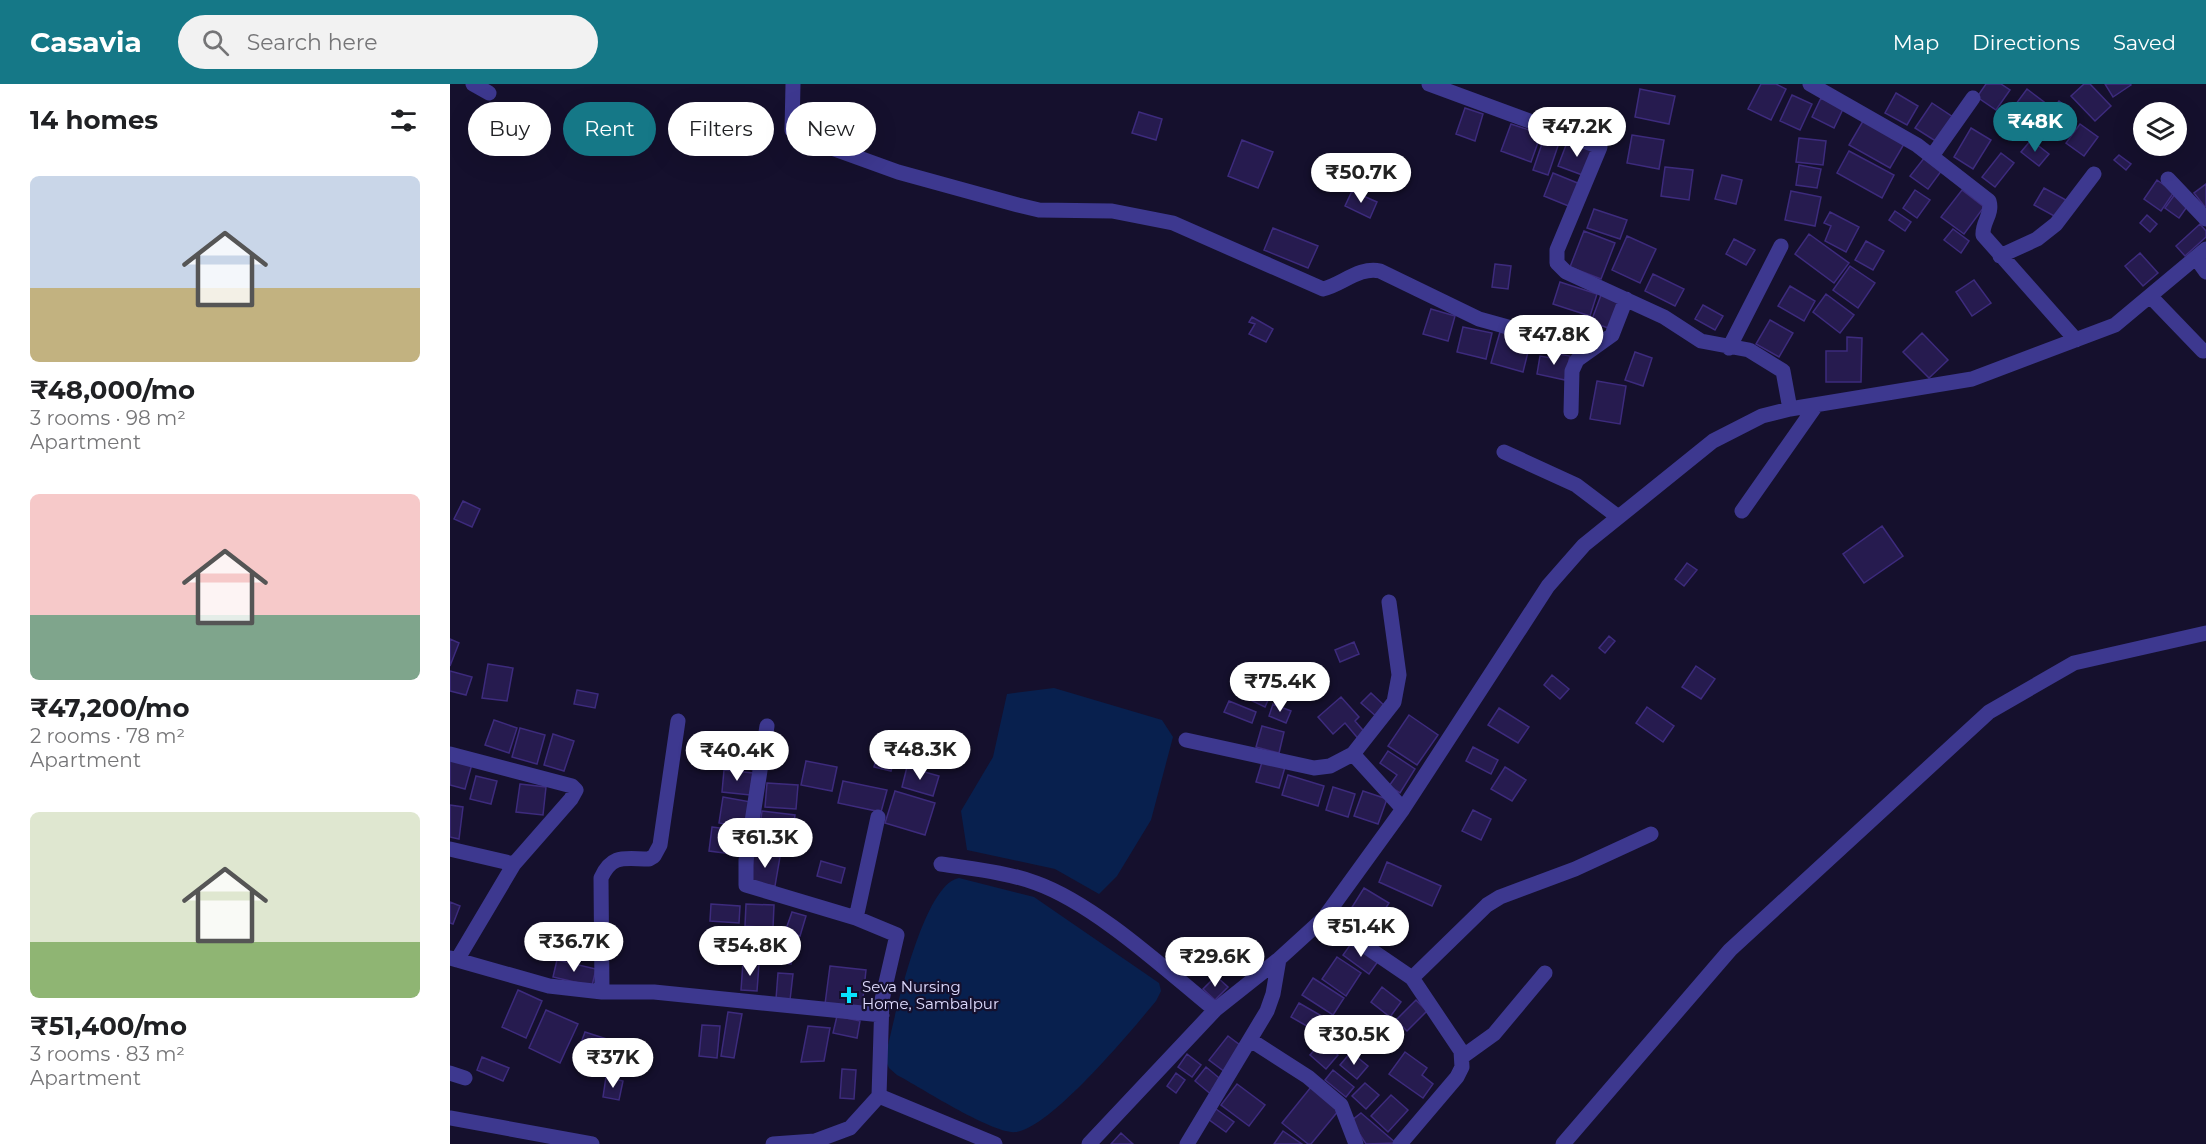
<!DOCTYPE html>
<html lang="en">
<head>
<meta charset="utf-8">
<style>
	:root { --surface:#fff; --page:#f2f2f2; --text:#202124; --muted:#757577; --accent:#157887 }
	body { margin:0; font-family:Montserrat,sans-serif; background:var(--page); color:var(--text); height:100vh; display:flex; flex-direction:column; font-size:22px; white-space:nowrap }
	* { box-sizing:border-box; margin:0 }
	p { font-size:20px; color:var(--muted) }
	.icon { flex:none; width:33px; height:33px; fill:none; stroke:currentColor; stroke-width:2; stroke-linecap:round; stroke-linejoin:round }
	.map { position:relative; flex:1; overflow:hidden }
	.drawer { display:flex; flex-direction:column; background:var(--surface); width:450px }
	.drawer>* { flex:none }
	.hud { position:absolute; left:18px; top:18px; width:570px; height:54px; display:flex; gap:12px }
	.tools { position:absolute; left:1683px; top:18px; display:grid; gap:12px }
	.tools a { display:grid; place-items:center; width:54px; height:54px; border-radius:50%; background:var(--surface); box-shadow:0 6px 24px #0002; font-size:30px }
	.price { position:absolute; translate:-50% -51px; padding:0 14px; border-radius:21px; background:#fff; color:#222; font-size:20px; line-height:39px; filter:drop-shadow(0 2px 3px #0008) }
	.price::after { content:''; position:absolute; left:50%; top:36px; width:18px; height:14px; margin-left:-9px; background:inherit; clip-path:polygon(0 0,100% 0,50% 100%) }
	.price.current { background:var(--accent); color:#fff }
	ul { padding:0; list-style:none }
	li { display:grid; align-content:center; gap:12px; height:318px; padding:0 30px }
	li span { display:grid; place-items:center; height:186px; border-radius:9px; color:#555 }
	li>.icon { margin-inline-start:auto }
	span .icon { width:108px; height:108px; fill:#fffc; stroke-width:1 }
	li b { font-size:26px }
	h2 { display:flex; justify-content:space-between; align-items:center; height:72px; padding:0 30px; font-size:26px }
	.pill { padding:0 21px; border-radius:27px; background:var(--surface); box-shadow:0 6px 24px #0002; font-size:21px; line-height:54px }
	.pill.current { background:var(--accent); color:#fff }
	header { display:flex; align-items:center; gap:36px; box-sizing:border-box; height:84px; padding:0 30px; background:var(--accent); color:#fff }
	header strong { font-size:28px }
	nav { display:flex; gap:33px; margin-inline-start:auto; font-size:21px }
	.search { width:420px; height:54px; background:var(--page); display:flex; align-items:center; gap:15px; box-sizing:border-box; padding:0 21px; border-radius:33px; color:var(--muted); font-size:22px }
	main { display:flex; flex:1; min-height:0 }
	.map>svg:first-child { display:block }
	.water { fill:#08204e }
	.building { fill:#261b4f; stroke:#3d2b7d; stroke-width:1.5 }
	.lines { fill:none; stroke-linecap:round; stroke-linejoin:round }
	.street { stroke:#3d388f; stroke-width:15 }
	.poi-dot { fill:#08e3ff; stroke:#15102d; stroke-width:2 }
	.labels { text-anchor:middle; dominant-baseline:central; stroke-width:4.5; stroke-linejoin:round; paint-order:stroke }
	.poi-label { font-size:15px; fill:#e0dcff; stroke:#15102d; text-anchor:start }
</style>
</head>
<body>
<header>
<strong>Casavia</strong>
<div class="search"><svg class="icon" aria-label="search" viewBox="0 0 24 24"><circle cx="10" cy="10" r="6"/><path d="M15 15l6 6"/></svg>Search here</div>
<nav><a>Map</a><a>Directions</a><a>Saved</a></nav>
</header>
<main>
<section class="drawer">
<h2>14 homes<svg class="icon" aria-label="filters" viewBox="0 0 24 24"><path d="M4 7h16M4 17h16"/><circle cx="9" cy="7" r="2"/><circle cx="15" cy="17" r="2"/></svg></h2>
<ul>
<li><span style="background:linear-gradient(#c9d6e8 60%,#c2b280 0)"><svg class="icon" aria-label="home" viewBox="0 0 24 24"><path d="M3 11l9-7 9 7M6 9v11h12V9"/></svg></span><div><b>₹48,000/mo</b><p>3 rooms · 98 m²</p><p>Apartment</p></div></li>
<li><span style="background:linear-gradient(#f6c9c9 65%,#7fa58c 0)"><svg class="icon" aria-label="home" viewBox="0 0 24 24"><path d="M3 11l9-7 9 7M6 9v11h12V9"/></svg></span><div><b>₹47,200/mo</b><p>2 rooms · 78 m²</p><p>Apartment</p></div></li>
<li><span style="background:linear-gradient(#dfe7d0 70%,#8fb573 0)"><svg class="icon" aria-label="home" viewBox="0 0 24 24"><path d="M3 11l9-7 9 7M6 9v11h12V9"/></svg></span><div><b>₹51,400/mo</b><p>3 rooms · 83 m²</p><p>Apartment</p></div></li>
</ul>
</section>
<div class="map">
<svg width="1756" height="1060" viewBox="0 0 1756 1060">
	<rect width="100%" height="100%" fill="#15102d"/>
	<path class="water" d="M604 604 712 636 723 653 701 736 667 792 649 810 605 785 517 766 511 727 543 673 557 610Z
		M509 794 584 813 709 899 711 907 706 917C682 946 601 1044 566 1048 544 1051 470 1003 447 991L439 984 435 975C443 940 472 800 509 794Z"/>
	<path class="building" d="M1311 0H1326L1336 5 1321 36 1298 25Z
		M1536 0H1551L1560 6 1546 26 1527 13Z
		M1634 0H1640L1661 22 1645 37 1621 12Z
		M1655 0H1680L1681 1 1663 13Z
		M1190 5 1225 12 1219 40 1185 33Z
		M1577 5 1594 18 1574 45 1557 32Z
		M1446 9 1468 22 1457 41 1435 29Z
		M1342 11 1362 20 1350 46 1330 37Z
		M1371 14 1393 25 1384 44 1362 33Z
		M1609 17 1623 28 1603 53 1589 42Z
		M1482 19 1503 33 1487 58 1465 44Z
		M1015 24 1033 30 1025 57 1006 50Z
		M689 28 712 35 706 56 682 49Z
		M1413 37 1454 60 1440 84 1399 61Z
		M1061 40 1091 50 1081 78 1051 67Z
		M1630 40 1648 53 1634 72 1616 59Z
		M1521 44 1541 56 1523 85 1504 73Z
		M1095 51 1110 56 1098 91 1083 86Z
		M1182 51 1214 56 1209 85 1177 79Z
		M1349 54 1376 57 1373 81 1346 78Z
		M792 56 823 68 808 104 778 92Z
		M1118 56 1145 66 1135 92 1108 82Z
		M1581 56 1599 70 1589 82 1571 68Z
		M1399 67 1444 91 1432 114 1387 89Z
		M1551 69 1564 79 1545 103 1532 93Z
		M1669 71 1681 80 1676 86 1664 76Z
		M1475 73 1492 86 1478 105 1460 92Z
		M1349 81 1371 85 1367 104 1346 101Z
		M1215 83 1243 86 1239 116 1211 112Z
		M1103 89 1130 100 1121 123 1094 112Z
		M1272 91 1292 96 1286 120 1265 115Z
		M1707 96 1724 108 1711 127 1694 115Z
		M1756 100V122L1755 123 1744 109Z
		M1594 104 1616 116 1606 133 1584 121Z
		M1465 106 1480 116 1467 134 1453 124Z
		M1512 106 1534 123 1514 150 1491 133Z
		M902 107 927 118 920 134 895 122Z
		M1341 107 1371 113 1365 142 1335 136Z
		M1725 110 1739 120 1729 134 1715 124Z
		M1144 125 1177 136 1170 155 1137 144Z
		M1445 127 1461 138 1455 147 1439 136Z
		M1380 128 1409 143 1396 168 1375 157 1381 142 1374 139Z
		M1697 131 1707 140 1700 148 1690 139Z
		M1750 140 1756 147V153L1735 172 1726 162Z
		M823 144 868 162 858 184 814 166Z
		M1503 145 1519 157 1511 169 1494 156Z
		M1134 147 1165 159 1151 195 1120 183Z
		M1359 150 1399 179 1384 199 1345 170Z
		M1177 152 1206 165 1190 199 1162 186Z
		M1284 155 1305 166 1296 181 1276 170Z
		M1416 157 1434 167 1423 186 1405 176Z
		M1690 169 1708 189 1693 202 1675 182Z
		M1045 180 1061 182 1058 205 1042 203Z
		M1400 182 1425 199 1408 224 1383 206Z
		M1203 190 1234 205 1225 222 1195 207Z
		M1524 196 1541 219 1522 232 1506 208Z
		M1110 198 1147 210 1140 232 1103 220Z
		M1340 202 1365 217 1354 237 1328 222Z
		M1376 210 1404 231 1390 249 1363 228Z
		M1151 211 1170 217 1161 245 1141 238Z
		M1253 221 1273 232 1265 246 1245 235Z
		M981 225 1005 232 998 257 973 250Z
		M802 233 823 245 816 258 799 250 805 240 799 238Z
		M1320 236 1343 249 1329 273 1306 260Z
		M1013 243 1042 249 1036 275 1007 268Z
		M1050 248 1081 256 1073 288 1041 279Z
		M1472 249 1498 276 1479 294 1453 268Z
		M1397 253 1412 254 1411 298H1376V267H1397Z
		M1185 268 1202 274 1193 302 1175 296Z
		M1102 269 1120 272 1115 296 1087 290 1090 272 1101 274Z
		M1147 297 1176 302 1170 340 1140 335Z
		M13 417 30 425 22 443 4 435Z
		M1432 442 1453 472 1414 499 1393 470Z
		M1237 479 1247 486 1234 502 1225 495Z
		M1159 552 1165 557 1155 569 1149 564Z
		M0 555 9 559 0 582Z
		M904 558 909 570 890 578 885 566Z
		M38 580 63 584 57 617 32 614Z
		M1246 582 1265 595 1251 615 1232 603Z
		M0 587 22 593 16 611 0 607Z
		M807 587 827 596 815 623 796 614Z
		M858 590 870 597 861 611 850 603Z
		M1102 591 1119 605 1110 615 1094 601Z
		M127 606 148 610 145 624 124 620Z
		M921 609 937 624 928 634 911 619Z
		M891 613 909 633 905 637 918 652 911 658 895 639 883 650 868 633Z
		M779 617 806 628 802 639 774 628Z
		M823 620 841 627 836 639 819 632Z
		M1197 623 1224 642 1213 658 1186 639Z
		M1049 624 1079 643 1068 659 1038 641Z
		M959 631 988 651 967 681 938 662Z
		M44 636 67 644 59 669 35 661Z
		M812 642 834 648 829 669 806 663Z
		M70 644 95 651 87 680 62 673Z
		M103 650 124 657 114 687 94 681Z
		M283 658 314 664 310 687 279 681Z
		M1023 663 1048 676 1041 690 1016 677Z
		M429 665 446 669 441 687 424 683Z
		M938 667 965 685 950 709 939 702 947 691 930 679Z
		M0 674 22 680 15 705 0 701Z
		M356 677 387 683 382 707 351 701Z
		M812 678 835 683 829 704 806 698Z
		M457 683 489 692 483 712 452 703Z
		M1055 683 1076 696 1062 717 1041 705Z
		M274 686 303 689 300 711 272 708Z
		M838 691 874 702 868 722 832 711Z
		M26 692 47 697 41 720 20 715Z
		M393 697 437 706 431 728 388 719Z
		M317 699 348 701 346 725 315 723Z
		M70 700 96 703 93 731 66 728Z
		M883 703 905 710 898 733 876 726Z
		M445 707 485 719 475 751 435 739Z
		M913 707 937 715 928 740 904 732Z
		M273 713 301 718 296 744 269 739Z
		M0 721 13 723 9 755 0 753Z
		M1023 726 1041 735 1031 756 1012 747Z
		M312 727 345 731 342 753 309 749Z
		M262 743 293 747 290 771 259 767Z
		M304 769 330 773 325 802 300 798Z
		M371 777 395 784 391 799 367 792Z
		M937 778 991 802 982 822 929 798Z
		M914 804 939 819 918 852 894 836Z
		M0 818 10 822 3 840 0 839Z
		M261 820 290 822 289 839 260 837Z
		M296 820 324 821 323 844 295 842Z
		M342 828 356 832 350 852 335 848Z
		M324 852 345 856 341 880 320 876Z
		M903 857 929 876 919 890 893 871Z
		M887 873 911 889 896 912 872 895Z
		M107 876 146 885 142 902 103 893Z
		M293 878 309 880 307 907 291 906Z
		M380 882 416 886 412 924 375 920Z
		M328 889 343 890 340 916 326 915Z
		M766 892 778 903 765 916 753 905Z
		M863 894 894 914 883 931 852 911Z
		M932 903 951 918 940 933 921 918Z
		M68 906 92 917 76 954 52 943Z
		M966 916 977 927 957 947 946 936Z
		M849 919 882 938 874 952 841 933Z
		M96 926 128 940 110 979 79 964Z
		M278 928 292 930 284 974 271 972Z
		M387 932 410 937 407 954 383 949Z
		M252 941 270 942 267 974 249 972Z
		M358 942 380 944 374 977 351 978Z
		M135 948 163 957 152 987 124 978Z
		M778 952 794 964 775 988 759 976Z
		M872 957 888 971 876 985 860 971Z
		M901 968 918 982 907 995 890 981Z
		M955 968 977 984 972 991 983 1000 973 1014 939 990Z
		M737 970 751 981 742 993 728 983Z
		M32 973 59 984 53 997 27 986Z
		M756 983 774 998 763 1012 745 997Z
		M392 985 406 986 404 1015 390 1014Z
		M883 986 904 1003 896 1013 875 996Z
		M726 989 735 996 726 1009 717 1002Z
		M156 993 173 997 169 1016 153 1013Z
		M915 999 929 1011 916 1025 902 1012Z
		M787 1000 815 1021 799 1042 771 1021Z
		M861 1003 889 1026 861 1060H858L832 1039Z
		M941 1011 958 1026 938 1048 921 1032Z
		M766 1025 784 1038 776 1048 758 1035Z
		M911 1029 946 1059 916 1060 901 1037Z
		M833 1047 852 1060H824Z
		M671 1049 683 1060H661Z"/>
	<g class="lines">
		<path class="street" d="M23 0 39 9
			M343 0 342 46 354 54 448 88 568 121 589 126 662 127 723 139 873 205C891 201 910 182 930 187L1029 235 1141 266
			M979 0 1150 63 1107 166V179L1116 188 1214 233 1251 257 1299 266 1333 287 1340 325
			M1360 0 1467 61 1539 117C1543 130 1532 138 1533 151L1626 256
			M1482 72 1523 14
			M1718 95 1756 135
			M1550 172 1587 155 1606 140 1644 90
			M1746 174 1756 188
			M1701 213 1753 267
			M1279 264 1331 162
			M1121 328 1122 287 1127 276 1162 251 1176 215
			M1054 368 1126 401 1167 432
			M1292 427 1365 323
			M317 642 296 776V801L406 834 447 851 432 916 429 1012 400 1044 365 1057 323 1060
			M736 656 864 684 880 682 903 670 944 618 949 591 939 518
			M0 670 122 702 126 706 121 715 64 780 7 876
			M903 670 953 725
			M0 765 64 780
			M491 780C523 785 556 788 586 799 645 820 716 886 765 926
			M406 834 428 733
			M874 834 962 894 1011 967 1012 983 1007 993 950 1060
			M0 874 99 902 152 908H204L432 931
			M962 894 1037 821 1050 813 1125 785 1201 750
			M152 908 151 794C162 769 176 775 199 775L204 772 210 761 228 637
			M802 957 858 993 891 1021 906 1060
			M1012 973 1044 950 1095 889
			M0 989 15 994
			M429 1012 545 1060
			M0 1034 142 1060
			M639 1060 765 926 829 875 874 834 953 725 1098 502 1134 461 1263 357 1312 332 1340 325 1522 295 1665 241 1756 165
			M737 1060 817 927 823 910 829 875
			M1113 1060 1280 866 1539 628 1624 579 1756 549"/>
	</g>
	<path class="poi-dot" d="M396 902h6v6h6v6h-6v6h-6v-6h-6v-6h6z"/>
	<g class="labels">
		<g class="poi-label">
			<text x="412" y="902">Seva Nursing<tspan x="412" dy="17">Home, Sambalpur</tspan></text>
		</g>
	</g>
</svg>
<div class="tools">
<a><svg class="icon" aria-label="layers" viewBox="0 0 24 24"><path d="M12 4l9 5-9 5-9-5zM3 14l9 5 9-5"/></svg></a>
</div>
<b class="price current" style="left:1585px;top:69px">₹48K</b>
<b class="price" style="left:1127px;top:74px">₹47.2K</b>
<b class="price" style="left:911px;top:120px">₹50.7K</b>
<b class="price" style="left:1104px;top:282px">₹47.8K</b>
<b class="price" style="left:830px;top:629px">₹75.4K</b>
<b class="price" style="left:470px;top:697px">₹48.3K</b>
<b class="price" style="left:287px;top:698px">₹40.4K</b>
<b class="price" style="left:315px;top:785px">₹61.3K</b>
<b class="price" style="left:911px;top:874px">₹51.4K</b>
<b class="price" style="left:124px;top:889px">₹36.7K</b>
<b class="price" style="left:300px;top:893px">₹54.8K</b>
<b class="price" style="left:765px;top:904px">₹29.6K</b>
<b class="price" style="left:904px;top:982px">₹30.5K</b>
<b class="price" style="left:163px;top:1005px">₹37K</b>
<div class="hud">
<a class="pill">Buy</a>
<a class="pill current">Rent</a>
<a class="pill">Filters</a>
<a class="pill">New</a>
</div>
</div>
</main>
</body>
</html>
